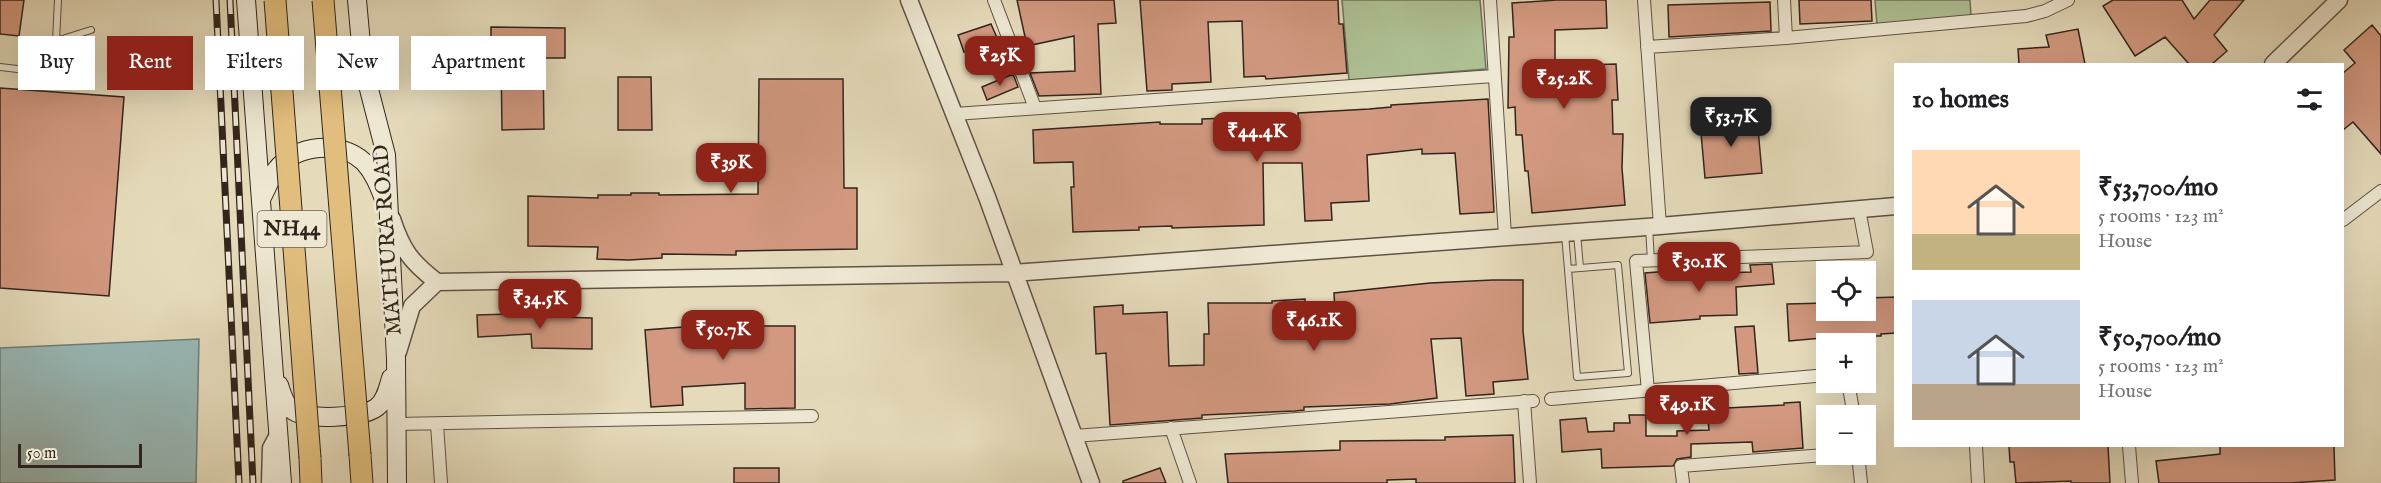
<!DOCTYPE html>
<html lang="en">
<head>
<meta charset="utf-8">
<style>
	:root { --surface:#fff; --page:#f6f6f6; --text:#202124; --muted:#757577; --accent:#8f2418 }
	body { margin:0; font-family:"IM FELL English",serif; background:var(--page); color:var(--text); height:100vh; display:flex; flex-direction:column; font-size:22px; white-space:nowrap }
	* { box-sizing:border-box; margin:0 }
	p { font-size:20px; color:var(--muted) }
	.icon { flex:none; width:33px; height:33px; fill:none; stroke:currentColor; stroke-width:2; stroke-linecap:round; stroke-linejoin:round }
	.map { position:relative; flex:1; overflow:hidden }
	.details { position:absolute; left:1894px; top:63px; width:450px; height:384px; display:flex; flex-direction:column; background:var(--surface); border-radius:0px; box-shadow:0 6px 24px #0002 }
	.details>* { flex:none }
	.banner { position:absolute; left:18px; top:36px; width:570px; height:54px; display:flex; gap:12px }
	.tools { position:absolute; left:1816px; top:261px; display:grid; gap:12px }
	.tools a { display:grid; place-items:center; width:60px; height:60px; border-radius:0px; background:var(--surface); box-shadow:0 6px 24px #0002; font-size:30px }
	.scale { position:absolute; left:18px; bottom:15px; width:124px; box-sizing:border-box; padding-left:6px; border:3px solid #33251d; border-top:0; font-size:16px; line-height:21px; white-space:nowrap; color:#33251d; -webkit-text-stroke:4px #eee8d3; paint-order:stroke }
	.price { position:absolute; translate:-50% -51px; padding:0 14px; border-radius:12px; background:var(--accent); color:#fff; font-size:20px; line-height:39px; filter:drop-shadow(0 2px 3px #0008) }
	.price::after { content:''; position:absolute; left:50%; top:36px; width:18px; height:14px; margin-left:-9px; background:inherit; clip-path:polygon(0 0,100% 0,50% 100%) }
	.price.active { background:#222; color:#fff }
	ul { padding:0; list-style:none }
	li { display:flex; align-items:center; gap:18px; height:150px; padding:0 18px }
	li span { display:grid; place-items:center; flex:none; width:168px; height:120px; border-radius:0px; color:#555 }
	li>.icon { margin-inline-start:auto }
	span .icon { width:72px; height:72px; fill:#fffc; stroke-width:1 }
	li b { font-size:26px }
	h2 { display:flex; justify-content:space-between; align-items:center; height:72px; padding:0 18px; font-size:26px }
	.tag { padding:0 21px; border-radius:0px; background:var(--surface); box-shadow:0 6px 24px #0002; font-size:21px; line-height:54px }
	.tag.active { background:var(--accent); color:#fff }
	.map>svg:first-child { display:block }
	.green { fill:#aec195; stroke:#707359; stroke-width:1.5 }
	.water { fill:#98b9b7; stroke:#707e79; stroke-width:1.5 }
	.building { fill:#d29980; stroke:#33251d; stroke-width:1.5 }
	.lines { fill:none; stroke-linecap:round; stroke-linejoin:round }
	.service-casing { stroke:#605244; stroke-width:8 }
	.minor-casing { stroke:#605244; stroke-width:14 }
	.tertiary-casing { stroke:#605244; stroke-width:19 }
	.secondary-casing { stroke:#33251d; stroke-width:20 }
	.trunk-casing { stroke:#33251d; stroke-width:23 }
	.service { stroke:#eee8d3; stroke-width:6 }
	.minor { stroke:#eee8d3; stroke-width:12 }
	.tertiary { stroke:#eee8d3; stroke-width:16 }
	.secondary { stroke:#eee8d3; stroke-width:18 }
	.trunk { stroke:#e2be7e; stroke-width:21 }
	.rail-casing { stroke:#33251d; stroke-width:7 }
	.rail { stroke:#eee8d3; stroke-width:4.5; stroke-dasharray:14; stroke-linecap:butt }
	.trunk-bridge-casing { stroke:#33251d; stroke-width:23; stroke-linecap:butt }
	.trunk-bridge { stroke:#e2be7e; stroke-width:21 }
	.labels { text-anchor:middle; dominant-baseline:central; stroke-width:5; stroke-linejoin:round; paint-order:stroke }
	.shield { fill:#eee8d3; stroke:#6b6054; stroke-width:1.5 }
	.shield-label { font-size:21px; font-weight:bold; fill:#33251d }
	.street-label { font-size:22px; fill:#33251d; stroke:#eee8d3 }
</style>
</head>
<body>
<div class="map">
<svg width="2381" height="483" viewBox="0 0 2381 483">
	<rect width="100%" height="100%" fill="#e5dbbb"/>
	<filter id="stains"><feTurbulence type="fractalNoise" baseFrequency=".00333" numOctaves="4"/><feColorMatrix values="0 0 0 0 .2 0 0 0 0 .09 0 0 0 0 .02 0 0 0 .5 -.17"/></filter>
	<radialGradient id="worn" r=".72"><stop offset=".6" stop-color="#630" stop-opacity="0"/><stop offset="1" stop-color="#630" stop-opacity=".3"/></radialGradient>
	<path class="green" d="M1342 0H1480L1486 69 1349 80Z
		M1875 0H1970L1971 16 1877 25Z"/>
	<path class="water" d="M199 339 196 483H0V348Z"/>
	<path class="building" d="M0 0H24L19 36 0 34Z
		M1017 0H1114L1116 23 1098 24 1101 94 1039 96 1030 73 1075 71 1074 36 1027 46Z
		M1140 0H1338L1339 24H1343L1347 73 1266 79 1265 76 1244 77 1242 21 1208 22 1211 82 1172 84V90L1147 91Z
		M1557 0H1606L1607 28 1555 30V66L1616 64 1618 100H1612L1613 134H1623L1622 168 1625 205 1532 213 1528 171H1525L1522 135H1516L1515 107 1508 108 1509 37H1514L1512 3Z
		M1799 0H1871L1872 21 1800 24Z
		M2113 0H2182L2194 19 2210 0H2244L2214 35 2227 51 2212 64H2189L2165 37 2135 56 2103 6Z
		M1770 2 1771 31 1669 37 1668 5Z
		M991 24 998 40 964 52 958 35Z
		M2372 25 2381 36V154L2353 122 2343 130V73L2355 63 2344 50Z
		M491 27 565 28V58H543L544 129 502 130 501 58H491Z
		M2078 29 2085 64H2019L2018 49 2049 47 2046 35Z
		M1013 74 1018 87 987 100 982 87Z
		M618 77H651L652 130H618Z
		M759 79H843L844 188H857V249L736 251V255L662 254V258L629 260 597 259 598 247 528 246V196L598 198V195H631V193H659V195L758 194Z
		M0 88 124 97 109 296 0 288Z
		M1488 99 1494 212 1460 214 1455 153 1422 154V149L1367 155 1369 201 1331 203 1332 220 1305 221 1302 163H1263L1264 225 1172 228V226L1139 227V230L1073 232 1071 187H1074L1073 162 1034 163 1033 130 1160 122V124H1202V119L1256 117V119H1298V113L1369 109 1391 107V105Z
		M1757 118 1762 173 1705 178 1700 122Z
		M1772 264 1774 284 1736 287 1737 315 1700 316V319L1650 323 1645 273 1696 269V274L1751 272 1750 265Z
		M1493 280H1523V331L1528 379 1493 382 1494 394 1466 396 1461 338 1431 339 1437 398 1390 404 1304 407V410L1295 411 1202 415V418L1110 425 1106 353 1096 354 1094 307 1123 305V314L1167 312 1169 366 1204 365V334H1209L1208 303H1272V301L1305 299V312L1335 311 1334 293 1430 283Z
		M1896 297V333L1881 334V336H1845L1789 341 1787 304 1827 303V310H1866V298Z
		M510 314V316L561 315V317L592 318V349L532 348 531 334 478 337 477 315Z
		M740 315V326H795V408L745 409V383L682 387 683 405 651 407 645 330 696 326 695 317Z
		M1754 326 1758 373 1739 374 1735 327Z
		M1800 402 1803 448 1753 452 1752 442 1691 444V457L1677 459 1673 466 1602 468 1601 449 1562 452 1560 420 1586 418 1588 432 1614 431V423H1630L1629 415H1646V436H1677V431L1709 430 1707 409 1784 405V403Z
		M1513 435 1515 483H1416V479L1387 480V483H1228L1225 454 1340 450V441L1445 440V437Z
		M2009 446H2108L2110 483H2071V481L2016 483 2014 462H2010Z
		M2220 446H2334L2335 480 2290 483H2159L2156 461 2220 454Z
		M734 468H779V483H734Z
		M1160 468 1166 483H1123V481Z"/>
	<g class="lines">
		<g class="service-casing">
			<path id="service" d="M56 41 58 0
				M0 67 52 73 56 41 91 30
				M1649 227 1651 261
				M1577 233 1580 268
				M1565 234 1577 377 1628 373 1618 265 1568 269"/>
		</g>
		<g class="minor-casing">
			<path id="minor" d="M994 0 1035 108
				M1490 0 1505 236
				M1644 0 1660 226
				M1784 0 1786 38
				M1647 47 1786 38 2026 16 2045 11 2068 0
				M955 114 1494 76
				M2343 220 2381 191
				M1848 382 1854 416
				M1648 391 1636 261 1867 252 1859 209
				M1551 399 1827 375
				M1524 401 1530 483
				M396 424 812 416
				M437 424 441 483
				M1171 428 1190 483
				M1074 436 1533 401
				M1976 446 1978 483
				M2129 446 2132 483
				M1858 454 1861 483
				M1683 483 1681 466 1838 454"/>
		</g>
		<g class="tertiary-casing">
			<path id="tertiary" d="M909 0 987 197 1091 483
				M2273 64 2339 0
				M392 219C402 250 411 262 437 282L1012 273 1660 226 1896 206
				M398 352 412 306 437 282
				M270 483 271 448 278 435"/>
		</g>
		<g class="secondary-casing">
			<path id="secondary" d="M246 0 282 483
				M357 0 363 66 386 155 396 359 397 483
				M261 199C266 190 270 179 276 170 296 144 341 140 364 162 374 173 379 186 384 199
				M279 385C282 394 284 404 292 410 306 421 364 418 377 407 386 400 388 388 391 378"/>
		</g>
		<g class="trunk-casing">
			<path id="trunk" d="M360 455 362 483
				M310 458 311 483"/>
		</g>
		<use href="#service" class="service"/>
		<use href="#minor" class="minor"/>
		<use href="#tertiary" class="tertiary"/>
		<use href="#secondary" class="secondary"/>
		<use href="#trunk" class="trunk"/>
		<g class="rail-casing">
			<path id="rail" d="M216 0 239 483
				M230 0 253 483"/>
		</g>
		<use href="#rail" class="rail"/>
		<g class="trunk-bridge-casing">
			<path id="trunk-bridge" d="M275 0 310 458
				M323 0 360 455"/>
		</g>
		<use href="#trunk-bridge" class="trunk-bridge"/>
	</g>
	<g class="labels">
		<rect class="shield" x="257.5" y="211" width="69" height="36" rx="4.5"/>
		<g class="shield-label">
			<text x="292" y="229">NH44</text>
		</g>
		<g class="street-label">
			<text transform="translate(388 240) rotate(-94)">MATHURA ROAD</text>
		</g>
	</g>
	<rect width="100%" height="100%" filter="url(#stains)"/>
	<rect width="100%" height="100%" fill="url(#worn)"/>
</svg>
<div class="tools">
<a><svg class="icon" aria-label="locate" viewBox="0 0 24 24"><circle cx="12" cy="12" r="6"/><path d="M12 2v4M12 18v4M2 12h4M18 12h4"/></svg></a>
<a>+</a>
<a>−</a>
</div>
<div class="scale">50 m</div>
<b class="price" style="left:1000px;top:87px">₹25K</b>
<b class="price" style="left:1564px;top:110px">₹25.2K</b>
<b class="price active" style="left:1731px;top:148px">₹53.7K</b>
<b class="price" style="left:1257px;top:163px">₹44.4K</b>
<b class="price" style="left:731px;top:194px">₹39K</b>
<b class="price" style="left:1699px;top:293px">₹30.1K</b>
<b class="price" style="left:540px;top:330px">₹34.5K</b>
<b class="price" style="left:1314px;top:352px">₹46.1K</b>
<b class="price" style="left:723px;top:361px">₹50.7K</b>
<b class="price" style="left:1687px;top:436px">₹49.1K</b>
<div class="banner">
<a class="tag">Buy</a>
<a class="tag active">Rent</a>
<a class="tag">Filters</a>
<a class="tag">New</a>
<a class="tag">Apartment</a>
</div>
<section class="details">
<h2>10 homes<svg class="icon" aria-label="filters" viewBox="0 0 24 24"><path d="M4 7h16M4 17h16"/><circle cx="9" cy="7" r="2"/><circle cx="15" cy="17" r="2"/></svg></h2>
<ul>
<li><span style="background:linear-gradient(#ffd9b3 70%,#c2b280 0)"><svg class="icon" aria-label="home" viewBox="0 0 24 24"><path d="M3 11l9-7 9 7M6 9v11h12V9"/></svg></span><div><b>₹53,700/mo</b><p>5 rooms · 123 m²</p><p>House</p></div></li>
<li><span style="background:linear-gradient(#c9d6e8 70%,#b9a48a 0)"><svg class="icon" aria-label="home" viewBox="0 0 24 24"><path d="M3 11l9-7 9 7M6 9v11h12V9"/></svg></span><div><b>₹50,700/mo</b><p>5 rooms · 123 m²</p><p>House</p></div></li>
</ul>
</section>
</div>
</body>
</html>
